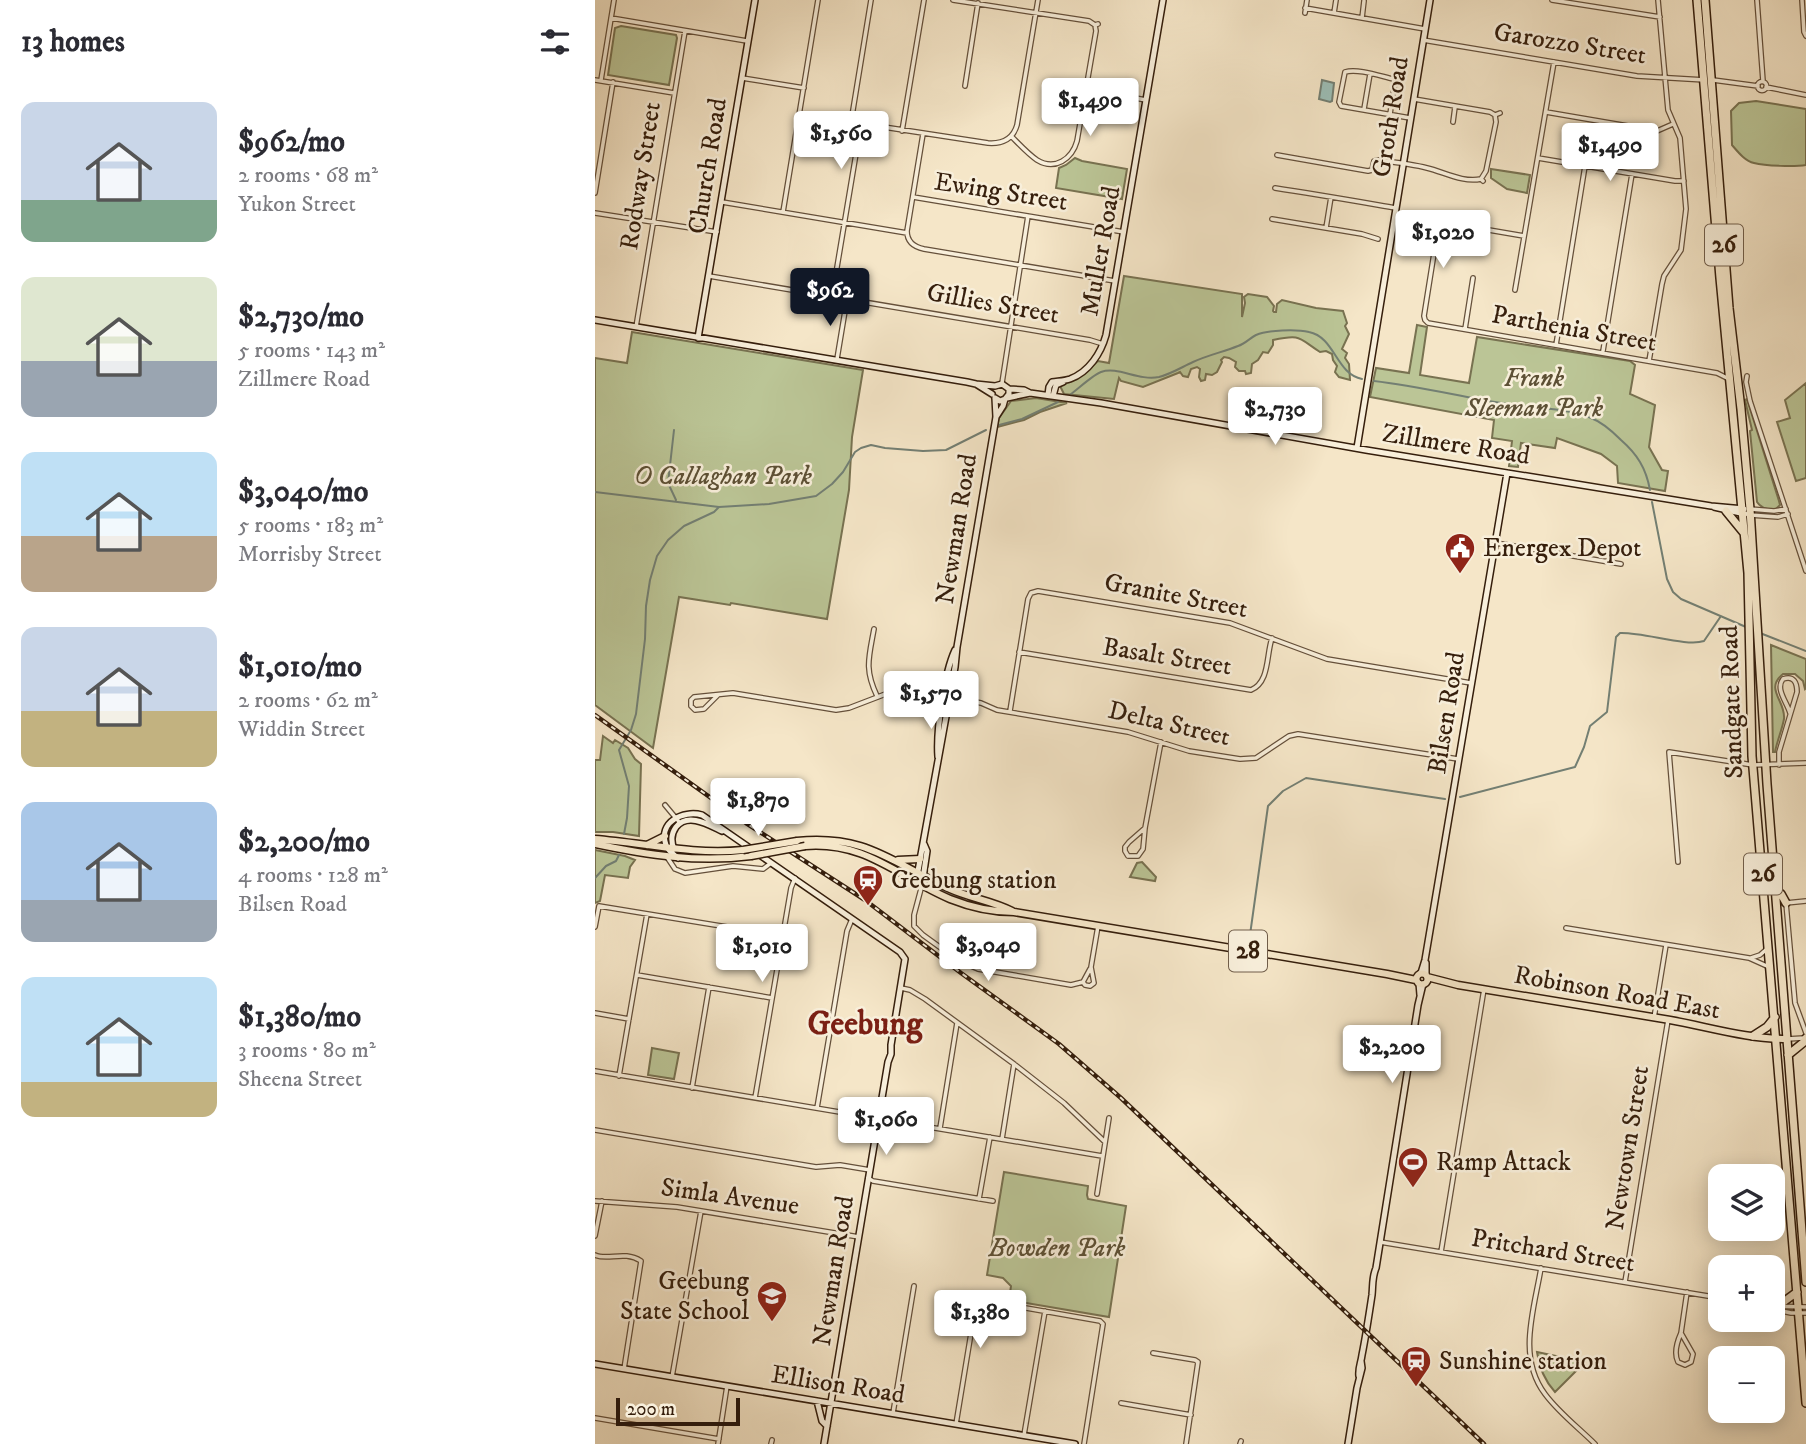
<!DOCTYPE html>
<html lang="en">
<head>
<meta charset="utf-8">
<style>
	:root { --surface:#fff; --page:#f7f7f7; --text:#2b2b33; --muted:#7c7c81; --accent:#111827 }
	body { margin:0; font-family:"IM FELL DW Pica",serif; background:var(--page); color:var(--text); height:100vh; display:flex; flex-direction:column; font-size:26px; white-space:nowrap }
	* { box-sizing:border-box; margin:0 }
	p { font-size:23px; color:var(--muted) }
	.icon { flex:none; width:38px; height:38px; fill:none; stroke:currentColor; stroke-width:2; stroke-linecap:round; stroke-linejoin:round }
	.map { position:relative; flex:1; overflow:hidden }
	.details { display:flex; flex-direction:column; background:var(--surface); width:595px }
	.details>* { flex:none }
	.buttons { position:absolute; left:1113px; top:1164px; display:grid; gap:14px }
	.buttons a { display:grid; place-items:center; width:77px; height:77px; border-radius:14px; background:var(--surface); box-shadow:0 4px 18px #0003; font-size:35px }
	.scale { position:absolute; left:21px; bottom:18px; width:124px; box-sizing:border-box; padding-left:7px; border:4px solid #351e0c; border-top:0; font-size:19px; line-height:24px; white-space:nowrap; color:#351e0c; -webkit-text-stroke:5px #f8efdb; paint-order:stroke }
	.price { position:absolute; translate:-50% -60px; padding:0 16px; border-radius:7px; background:#fff; color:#222; font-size:23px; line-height:46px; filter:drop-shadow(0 2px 4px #0008) }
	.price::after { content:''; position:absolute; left:50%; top:42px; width:21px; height:16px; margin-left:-10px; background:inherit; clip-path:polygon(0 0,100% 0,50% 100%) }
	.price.active { background:var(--accent); color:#fff }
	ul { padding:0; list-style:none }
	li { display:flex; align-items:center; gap:21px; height:175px; padding:0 21px }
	li span { display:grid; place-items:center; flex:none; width:196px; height:140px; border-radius:14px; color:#555 }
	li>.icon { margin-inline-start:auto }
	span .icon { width:84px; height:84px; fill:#fffc; stroke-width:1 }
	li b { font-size:30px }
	h2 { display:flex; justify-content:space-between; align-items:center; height:84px; padding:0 21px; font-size:30px }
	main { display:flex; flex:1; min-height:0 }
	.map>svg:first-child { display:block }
	.green { fill:#bbc596; stroke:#787251; stroke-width:2 }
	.water { fill:#9cbfb7; stroke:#737f73; stroke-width:2 }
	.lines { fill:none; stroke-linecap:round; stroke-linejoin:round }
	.stream { stroke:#737f73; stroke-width:2 }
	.street-casing { stroke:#65503b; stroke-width:6 }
	.secondary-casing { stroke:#351e0c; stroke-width:8 }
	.primary-casing { stroke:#351e0c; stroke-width:9 }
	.highway-casing { stroke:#351e0c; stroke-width:10 }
	.street { stroke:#f8efdb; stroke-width:3.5 }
	.secondary { stroke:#f8efdb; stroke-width:5 }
	.primary { stroke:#f5e6c8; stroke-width:6 }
	.highway { stroke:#f5e6c8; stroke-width:7 }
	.rail-casing { stroke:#351e0c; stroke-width:4.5 }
	.rail { stroke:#f8efdb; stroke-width:2; stroke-dasharray:5; stroke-linecap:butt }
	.primary-bridge-casing { stroke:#351e0c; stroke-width:9; stroke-linecap:butt }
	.primary-bridge { stroke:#f5e6c8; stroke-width:6 }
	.labels { text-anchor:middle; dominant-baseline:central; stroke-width:5; stroke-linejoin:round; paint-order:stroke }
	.shield { fill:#f8efdb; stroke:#705d4a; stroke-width:2 }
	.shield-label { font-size:24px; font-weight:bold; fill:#351e0c }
	.street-label { font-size:26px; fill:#351e0c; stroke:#f8efdb }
	.park-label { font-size:26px; font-style:italic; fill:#5d5035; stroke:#f8efdb }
	.poi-label { font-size:26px; fill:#351e0c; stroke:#f8efdb; text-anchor:start }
	.district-label { font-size:33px; font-weight:bold; fill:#7a1f14; stroke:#f8efdb }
</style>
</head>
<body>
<main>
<section class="details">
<h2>13 homes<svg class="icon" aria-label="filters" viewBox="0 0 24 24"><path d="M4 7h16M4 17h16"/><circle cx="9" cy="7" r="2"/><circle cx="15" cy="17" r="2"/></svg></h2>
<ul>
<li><span style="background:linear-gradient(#c9d6e8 70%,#7fa58c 0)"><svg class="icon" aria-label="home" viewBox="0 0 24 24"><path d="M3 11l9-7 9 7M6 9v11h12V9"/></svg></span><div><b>$962/mo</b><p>2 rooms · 68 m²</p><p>Yukon Street</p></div></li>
<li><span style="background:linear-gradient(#dfe7d0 60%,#9aa5b1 0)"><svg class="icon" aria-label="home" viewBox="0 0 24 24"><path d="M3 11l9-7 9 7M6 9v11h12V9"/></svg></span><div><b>$2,730/mo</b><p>5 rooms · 143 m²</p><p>Zillmere Road</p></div></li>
<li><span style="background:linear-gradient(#bfe0f5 60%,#b9a48a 0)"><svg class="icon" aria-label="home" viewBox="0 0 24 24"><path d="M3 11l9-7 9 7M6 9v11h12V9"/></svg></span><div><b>$3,040/mo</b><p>5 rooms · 183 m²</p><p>Morrisby Street</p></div></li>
<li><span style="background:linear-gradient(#c9d6e8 60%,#c2b280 0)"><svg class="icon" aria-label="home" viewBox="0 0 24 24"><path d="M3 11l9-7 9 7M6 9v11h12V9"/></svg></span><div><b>$1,010/mo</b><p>2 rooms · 62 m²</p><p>Widdin Street</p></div></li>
<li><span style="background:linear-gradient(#a9c7e8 70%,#9aa5b1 0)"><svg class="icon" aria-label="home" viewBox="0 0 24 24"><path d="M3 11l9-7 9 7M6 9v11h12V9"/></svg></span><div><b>$2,200/mo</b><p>4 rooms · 128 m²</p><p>Bilsen Road</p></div></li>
<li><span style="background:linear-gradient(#bfe0f5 75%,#c2b280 0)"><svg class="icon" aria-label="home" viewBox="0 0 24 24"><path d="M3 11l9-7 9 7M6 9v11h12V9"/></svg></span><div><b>$1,380/mo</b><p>3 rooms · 80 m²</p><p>Sheena Street</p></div></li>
</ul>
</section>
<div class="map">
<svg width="1211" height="1444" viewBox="0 0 1211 1444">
	<rect width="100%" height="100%" fill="#f5e6c8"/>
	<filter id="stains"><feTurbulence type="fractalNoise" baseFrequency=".00286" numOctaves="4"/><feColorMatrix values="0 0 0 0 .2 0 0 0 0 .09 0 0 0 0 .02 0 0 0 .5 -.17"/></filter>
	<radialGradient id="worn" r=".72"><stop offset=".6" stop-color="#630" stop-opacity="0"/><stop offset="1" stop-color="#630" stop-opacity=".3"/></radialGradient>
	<path class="green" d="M26 26 81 35 82 38 74 85 13 75 20 28Z
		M1161 101 1211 109V165C1200 167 1170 166 1159 163 1150 161 1143 152 1137 145L1136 111 1144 103Z
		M480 158 487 161 532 169 527 199 461 188 464 168 471 165Z
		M896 169 935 175 932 193 912 189 896 178Z
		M529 276 647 294V317L650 303 649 297 653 294 672 297 679 306 678 311 679 312H681L682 304 687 300 721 308 748 311 752 323 750 326 754 334 747 349 752 353 750 358 754 364 755 380 744 377 740 372 742 366 738 360 737 354 731 351 725 352C703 338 707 334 678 340V345L673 353 668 352 663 360 657 364 656 373 651 374 650 371H644L640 367 641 362 634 358 629 357 626 360 627 362 622 372 617 375 611 374 610 380 606 381 604 377 605 369 602 367 596 369 593 377 588 376 585 372 583 373 548 387 526 381 524 378 519 399 469 394 465 386 485 376 503 361 514 363Z
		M822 325 832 327 825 375 874 383 882 337 1035 361 1040 365 1035 394 1060 405 1054 447 1067 470 1073 471 1070 491 1023 483 1022 466 1006 454 962 438 960 448 926 443 923 467 914 466 917 441 897 438 899 420 775 397 781 368 814 373Z
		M37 332 268 370 257 437 254 490 232 619 136 603 135 605 84 597 58 748 0 705V358L32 363Z
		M1211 383V478L1201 481 1182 422 1195 418 1190 400Z
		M441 398 472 403 445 412 429 420 402 427 404 418 416 401Z
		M1152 399 1184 501 1185 505 1181 509C1173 510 1166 508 1162 502L1155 431 1157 430 1150 400Z
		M1176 645 1211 659V688L1210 689 1208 681 1200 674H1188C1169 689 1191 701 1189 719 1187 730 1182 741 1180 752H1178Z
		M8 736 18 743 20 740 33 748 40 759 46 764 44 836 18 832H0V760H5Z
		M0 850 30 856 40 860 35 867 33 878 10 875 5 901 0 903Z
		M547 862 561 877 560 881 535 877 542 863Z
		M57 1048 84 1053 79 1079 53 1075Z
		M409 1172 493 1186 492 1195 493 1199 531 1206 514 1317 414 1300 416 1286 408 1278 392 1275Z
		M942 1352 990 1362 960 1392C950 1381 944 1367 942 1352Z"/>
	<path class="water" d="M727 80 739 83 737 101 735 102 724 99Z"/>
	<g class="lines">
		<path class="stream" d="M779 381C822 386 863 396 906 403 935 408 967 407 996 418 1007 422 1018 432 1026 440 1042 454 1051 468 1055 490
			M476 394C484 388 498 375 506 372 523 366 543 381 564 377 576 374 587 367 598 362 613 355 628 352 643 346 650 344 655 338 661 335 673 330 701 329 714 332 740 337 741 374 767 379
			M404 425 427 419 463 402
			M79 430 73 483 81 500
			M0 492 124 507
			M1057 502 1072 579 1078 592 1086 599 1151 627
			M1165 633 1211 651
			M865 797 980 767 989 747 995 726 1012 712 1021 637 1025 633C1049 632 1091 647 1109 641L1126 616
			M29 834 32 818 34 786 24 750 36 730 41 714 50 639 51 606 55 580 62 556 73 540 89 526 119 512 124 507 174 504 221 496 237 484 248 472 260 452 266 448 276 445 290 448 328 451 351 450 391 430
			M0 878 11 866 21 861 24 855
			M654 942 673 806 688 791 711 778 850 799"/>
		<g class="street-casing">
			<path id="street" d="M358 0 494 21 500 25 503 24
				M957 0 1065 17
				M1162 0 1168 81
				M1207 0 1209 32 1211 36
				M710 8 830 29
				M710 13 712 0
				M739 13 741 0
				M16 18 152 41
				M767 18 769 1
				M828 40 1042 76 1110 80
				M147 78 209 88
				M0 80 79 93
				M6 80 19 0
				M1118 80 1163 86
				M1162.5 86a4.5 4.5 0 1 1 9 0a4.5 4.5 0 1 1-9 0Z
				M370 86 383 3
				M1171 87 1211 95
				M491 89 551 100
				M819 99 895 112 900 115
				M769 109 775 74
				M951 112 1062 131 1078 124
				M204 114 393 143C407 144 418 139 422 125L443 0
				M795 114 800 82 798 79C785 76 762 68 750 72L744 102 746 106 815 118
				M256 122 276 0
				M858 122 860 107
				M307 131 329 0
				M328 134 312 231C312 242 319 247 329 249L520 281
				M416 136C424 144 433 154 442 160 460 171 477 159 482 141L501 31 500 25
				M682 155 773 171 777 170 779 161 782 160C798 162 816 164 832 168 849 172 868 183 886 179L888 181
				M943 158 1080 181H1089
				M886 179 891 171 901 122 900 115 905 113
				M680 188C720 194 760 201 801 208
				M0 193 18 82
				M318 197 529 232
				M127 202 312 233
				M188 212 223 0
				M0 213 122 232
				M800 214 929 236
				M677 219 767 234 783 239
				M844 222 829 316 830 320 833 323 1122 373 1134 379
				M731 228 736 197
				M114 276 495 340 508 344
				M920 290 959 62
				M237 297 266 124
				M41 327 90 31
				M870 329 878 278
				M961 345 990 166
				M1008 351 1037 174
				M242 359 252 299
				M1054 361 1067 284 1069 276 1086 250 1091 209 1085 138 1073 110 1063 0
				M1152 376 1151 382 1155 401 1211 571
				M407 383 433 216
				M1155 509 1179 511 1191 509
				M1155 515 1183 517 1193 514
				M901 543 1026 564
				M279 629C274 657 269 669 282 696
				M424 652 656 690C675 682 671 655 677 638
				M123 695 109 709 100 710 96 706V700L99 697 138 693 241 710 254 708 301 690 347 696
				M354 697 386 703 402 710 533 732 594 751 645 759 661 758 694 736 703 734 863 759
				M415 711 433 599 436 593 443 591 635 623 732 659 876 683
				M1184 765V752L1202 692C1202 683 1199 675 1188 679 1180 689 1192 702 1195 713
				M70 805 85 823
				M550 828 534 842 530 847V851L533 856H543L548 849 550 828 566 742
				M72 857 80 869 90 873 138 866 168 869 176 863
				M1083 862 1074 752 1158 765 1211 763
				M327 885 319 915V926L328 935 364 961 383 969 476 985 488 982 490 985 495 986 499 983 496 967 503 926
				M1211 901 1191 903 1200 1003 1211 1033
				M0 927 4 906 187 936
				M971 928 1154 958 1174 967
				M1156 958 1165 955 1173 948
				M42 975 177 998
				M488 982 495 969
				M306 988 315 990 330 999 419 1064 469 1103 510 1142
				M0 1013 34 1019
				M1059 1018 1071 945
				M1192 1039 1209 1038
				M0 1071 507 1156
				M24 1076 52 914
				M97 1088 114 987
				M160 1098 196 888 200 878
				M222 1108 252 931 257 919
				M345 1128 362 1023
				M0 1130 221 1167 245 1165 275 1170
				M407 1139 419 1064
				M273 1178 278 1181 398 1201
				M502 1194 514 1118
				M384 1199 395 1137
				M0 1201 82 1207 264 1237
				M0 1236 7 1201
				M785 1242 1125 1298
				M846 1252 889 989
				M0 1255C13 1261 29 1250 46 1261L29 1369
				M946 1268C939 1310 922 1357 950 1394 964 1413 984 1428 1000 1444
				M1030 1282 1073 1020
				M1178 1306 1211 1307
				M1178 1309 1196 1313H1211
				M1086 1333 1098 1354 1096 1362 1090 1365 1083 1362C1079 1354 1082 1342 1086 1333L1092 1292
				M558 1353 600 1360 603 1362 591 1444
				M77 1377 106 1211
				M526 1403 596 1415
				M298 1413 319 1286
				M0 1418 124 1439
				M361 1424 381 1303 386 1300 505 1321 508 1324 489 1444
				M429 1435 450 1311
				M123 1444 132 1386
				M176 1444 177 1440
				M645 1444 646 1441"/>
		</g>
		<g class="secondary-casing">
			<path id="secondary" d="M0 320 372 382 381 384 397 394
				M103 338 160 0
				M381 384 400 386 407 384 414 389 429 390 435 393 506 403 771 450 1116 506 1149 509
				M453 395 454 387 457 382C463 381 469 381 475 379 494 372 506 353 511 335L568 0
				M458 396 461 385 468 382
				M400 398 405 401 410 399 414 394V389
				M412 398 435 393
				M401 417 408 406 410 399
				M762 448 835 0
				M1119 507 1150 514
				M343 757C341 731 349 674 360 650
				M79 849C76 842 76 834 81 827 93 812 114 825 127 831
				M83 858C78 854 73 851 71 845 63 822 88 810 107 815L305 952 310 959 296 1045V1054L293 1062 229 1444
				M321 882 360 667 362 647 401 417 400 398
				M327 885 332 851 329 844
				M826 973 830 960 912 473
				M831 974V963
				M824 983 825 995
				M0 1364 480 1444
				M764 1376C763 1368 766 1363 767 1355 771 1335 774 1315 777 1295 778 1285 777 1277 781 1268L823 1005 828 984
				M222 1401 227 1421 232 1426
				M753 1444 762 1388 767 1368 766 1361"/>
		</g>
		<g class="primary-casing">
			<path id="primary" d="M0 839C50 843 98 855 148 850
				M202 841C272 834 297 863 355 889 375 898 398 901 417 911
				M0 844C52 855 103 863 156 856
				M52 845 70 836
				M210 846C271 841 303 877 355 899 375 907 398 912 419 912L792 974 821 980
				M303 860 325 859
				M821.5 979a5.5 5.5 0 1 1 11 0a5.5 5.5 0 1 1-11 0Z
				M832 977 863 985C933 997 1004 1008 1075 1020 1114 1027 1152 1039 1192 1039"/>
		</g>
		<g class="highway-casing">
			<path id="highway" d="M1102 0 1125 278 1153 573 1157 756 1211 1403
				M1110 0 1134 308 1146 409 1155 509 1172 784 1211 1282
				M1131 511 1149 533
				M1181 890 1186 894 1191 903
				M1158 1036 1172 1027 1180 1017
				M1193 1055 1209 1042 1211 1038
				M1183 1306 1202 1292"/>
		</g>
		<use href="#street" class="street"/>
		<use href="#secondary" class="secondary"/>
		<use href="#primary" class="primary"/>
		<use href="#highway" class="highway"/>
		<g class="rail-casing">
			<path id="rail" d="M0 715 151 823 270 900 366 973 464 1044 526 1098 889 1444"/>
		</g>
		<use href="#rail" class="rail"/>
		<g class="primary-bridge-casing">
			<path id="primary-bridge" d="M148 850 202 841
				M156 856 210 846"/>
		</g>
		<use href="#primary-bridge" class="primary-bridge"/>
	</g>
	<defs>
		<g id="civic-pin" transform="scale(1.575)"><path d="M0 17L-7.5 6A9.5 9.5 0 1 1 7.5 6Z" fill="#8f2418" stroke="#f8efdb"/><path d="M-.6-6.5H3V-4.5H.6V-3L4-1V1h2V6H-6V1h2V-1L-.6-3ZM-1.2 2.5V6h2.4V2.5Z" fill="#fff"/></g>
		<g id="station-pin" transform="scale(1.575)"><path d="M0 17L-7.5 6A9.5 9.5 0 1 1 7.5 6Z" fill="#8f2418" stroke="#f8efdb"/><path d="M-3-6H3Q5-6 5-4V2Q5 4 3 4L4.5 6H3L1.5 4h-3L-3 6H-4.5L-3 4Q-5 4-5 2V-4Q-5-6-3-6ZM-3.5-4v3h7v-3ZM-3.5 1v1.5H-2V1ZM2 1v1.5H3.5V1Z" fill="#fff"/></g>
		<g id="stadium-pin" transform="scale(1.575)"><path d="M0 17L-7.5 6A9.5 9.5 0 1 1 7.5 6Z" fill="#8f2418" stroke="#f8efdb"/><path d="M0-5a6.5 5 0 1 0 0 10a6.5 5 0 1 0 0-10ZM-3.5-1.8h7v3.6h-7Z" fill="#fff"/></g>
		<g id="school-pin" transform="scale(1.575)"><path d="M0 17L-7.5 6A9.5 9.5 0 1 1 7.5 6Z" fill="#8f2418" stroke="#f8efdb"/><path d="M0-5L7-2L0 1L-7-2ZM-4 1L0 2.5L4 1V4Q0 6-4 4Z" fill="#fff"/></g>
	</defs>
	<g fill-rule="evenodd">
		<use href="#civic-pin" x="865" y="548"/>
		<use href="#station-pin" x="273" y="880"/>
		<use href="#stadium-pin" x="818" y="1162"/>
		<use href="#school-pin" x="177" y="1296"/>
		<use href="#station-pin" x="821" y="1361"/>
	</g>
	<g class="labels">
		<g class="shield">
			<rect x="1110" y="224.5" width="38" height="41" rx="5"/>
			<rect x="1149" y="853.5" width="38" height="41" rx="5"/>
			<rect x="634" y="930.5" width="38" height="41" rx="5"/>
		</g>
		<g class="shield-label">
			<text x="1129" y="245">26</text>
			<text x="1168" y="874">26</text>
			<text x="653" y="951">28</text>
		</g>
		<g class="street-label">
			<text transform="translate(975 44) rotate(9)">Garozzo Street</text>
			<text transform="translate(796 117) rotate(-81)">Groth Road</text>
			<text transform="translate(113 166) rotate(-81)">Church Road</text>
			<text transform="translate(46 176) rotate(-81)">Rodway Street</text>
			<text transform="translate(406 192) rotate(9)">Ewing Street</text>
			<text transform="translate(506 251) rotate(-80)">Muller Road</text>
			<text transform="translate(398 304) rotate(10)">Gillies Street</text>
			<text transform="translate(979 329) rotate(10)">Parthenia Street</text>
			<text transform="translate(861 445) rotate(9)">Zillmere Road</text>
			<text transform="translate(362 529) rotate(-81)">Newman Road</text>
			<text transform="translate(581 596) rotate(11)">Granite Street</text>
			<text transform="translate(572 657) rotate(9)">Basalt Street</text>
			<text transform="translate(1137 702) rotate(-92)">Sandgate Road</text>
			<text transform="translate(852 713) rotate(-81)">Bilsen Road</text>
			<text transform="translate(574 724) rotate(13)">Delta Street</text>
			<text transform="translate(1022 993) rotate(10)">Robinson Road East</text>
			<text transform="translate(1033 1148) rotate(-81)">Newtown Street</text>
			<text transform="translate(135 1197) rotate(8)">Simla Avenue</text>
			<text transform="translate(958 1251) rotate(9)">Pritchard Street</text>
			<text transform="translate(239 1271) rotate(-81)">Newman Road</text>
			<text transform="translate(243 1385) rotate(9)">Ellison Road</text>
		</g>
		<g class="park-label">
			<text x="939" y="378">Frank<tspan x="939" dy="30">Sleeman Park</tspan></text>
			<text x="128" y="476">O Callaghan Park</text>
			<text x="462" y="1248">Bowden Park</text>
		</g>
		<g class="poi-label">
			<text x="888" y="548">Energex Depot</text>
			<text x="296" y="880">Geebung station</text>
			<text x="841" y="1162">Ramp Attack</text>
			<text x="154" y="1281" text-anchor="end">Geebung<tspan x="154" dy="30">State School</tspan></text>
			<text x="844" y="1361">Sunshine station</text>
		</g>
		<g class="district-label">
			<text x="270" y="1024">Geebung</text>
		</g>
	</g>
	<rect width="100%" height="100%" filter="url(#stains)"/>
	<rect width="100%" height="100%" fill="url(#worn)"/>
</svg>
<div class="buttons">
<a><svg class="icon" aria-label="layers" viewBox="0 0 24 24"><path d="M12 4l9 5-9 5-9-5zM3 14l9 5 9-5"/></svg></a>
<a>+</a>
<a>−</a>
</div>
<div class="scale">200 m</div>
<b class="price" style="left:495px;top:138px">$1,490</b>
<b class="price" style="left:246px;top:171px">$1,560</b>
<b class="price" style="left:1015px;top:183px">$1,490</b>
<b class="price" style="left:848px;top:270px">$1,020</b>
<b class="price active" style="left:235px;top:328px">$962</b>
<b class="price" style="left:680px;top:447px">$2,730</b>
<b class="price" style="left:336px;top:731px">$1,570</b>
<b class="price" style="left:163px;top:838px">$1,870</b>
<b class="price" style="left:393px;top:983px">$3,040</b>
<b class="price" style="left:167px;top:984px">$1,010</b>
<b class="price" style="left:797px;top:1085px">$2,200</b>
<b class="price" style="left:291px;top:1157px">$1,060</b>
<b class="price" style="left:385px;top:1350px">$1,380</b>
</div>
</main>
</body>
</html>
